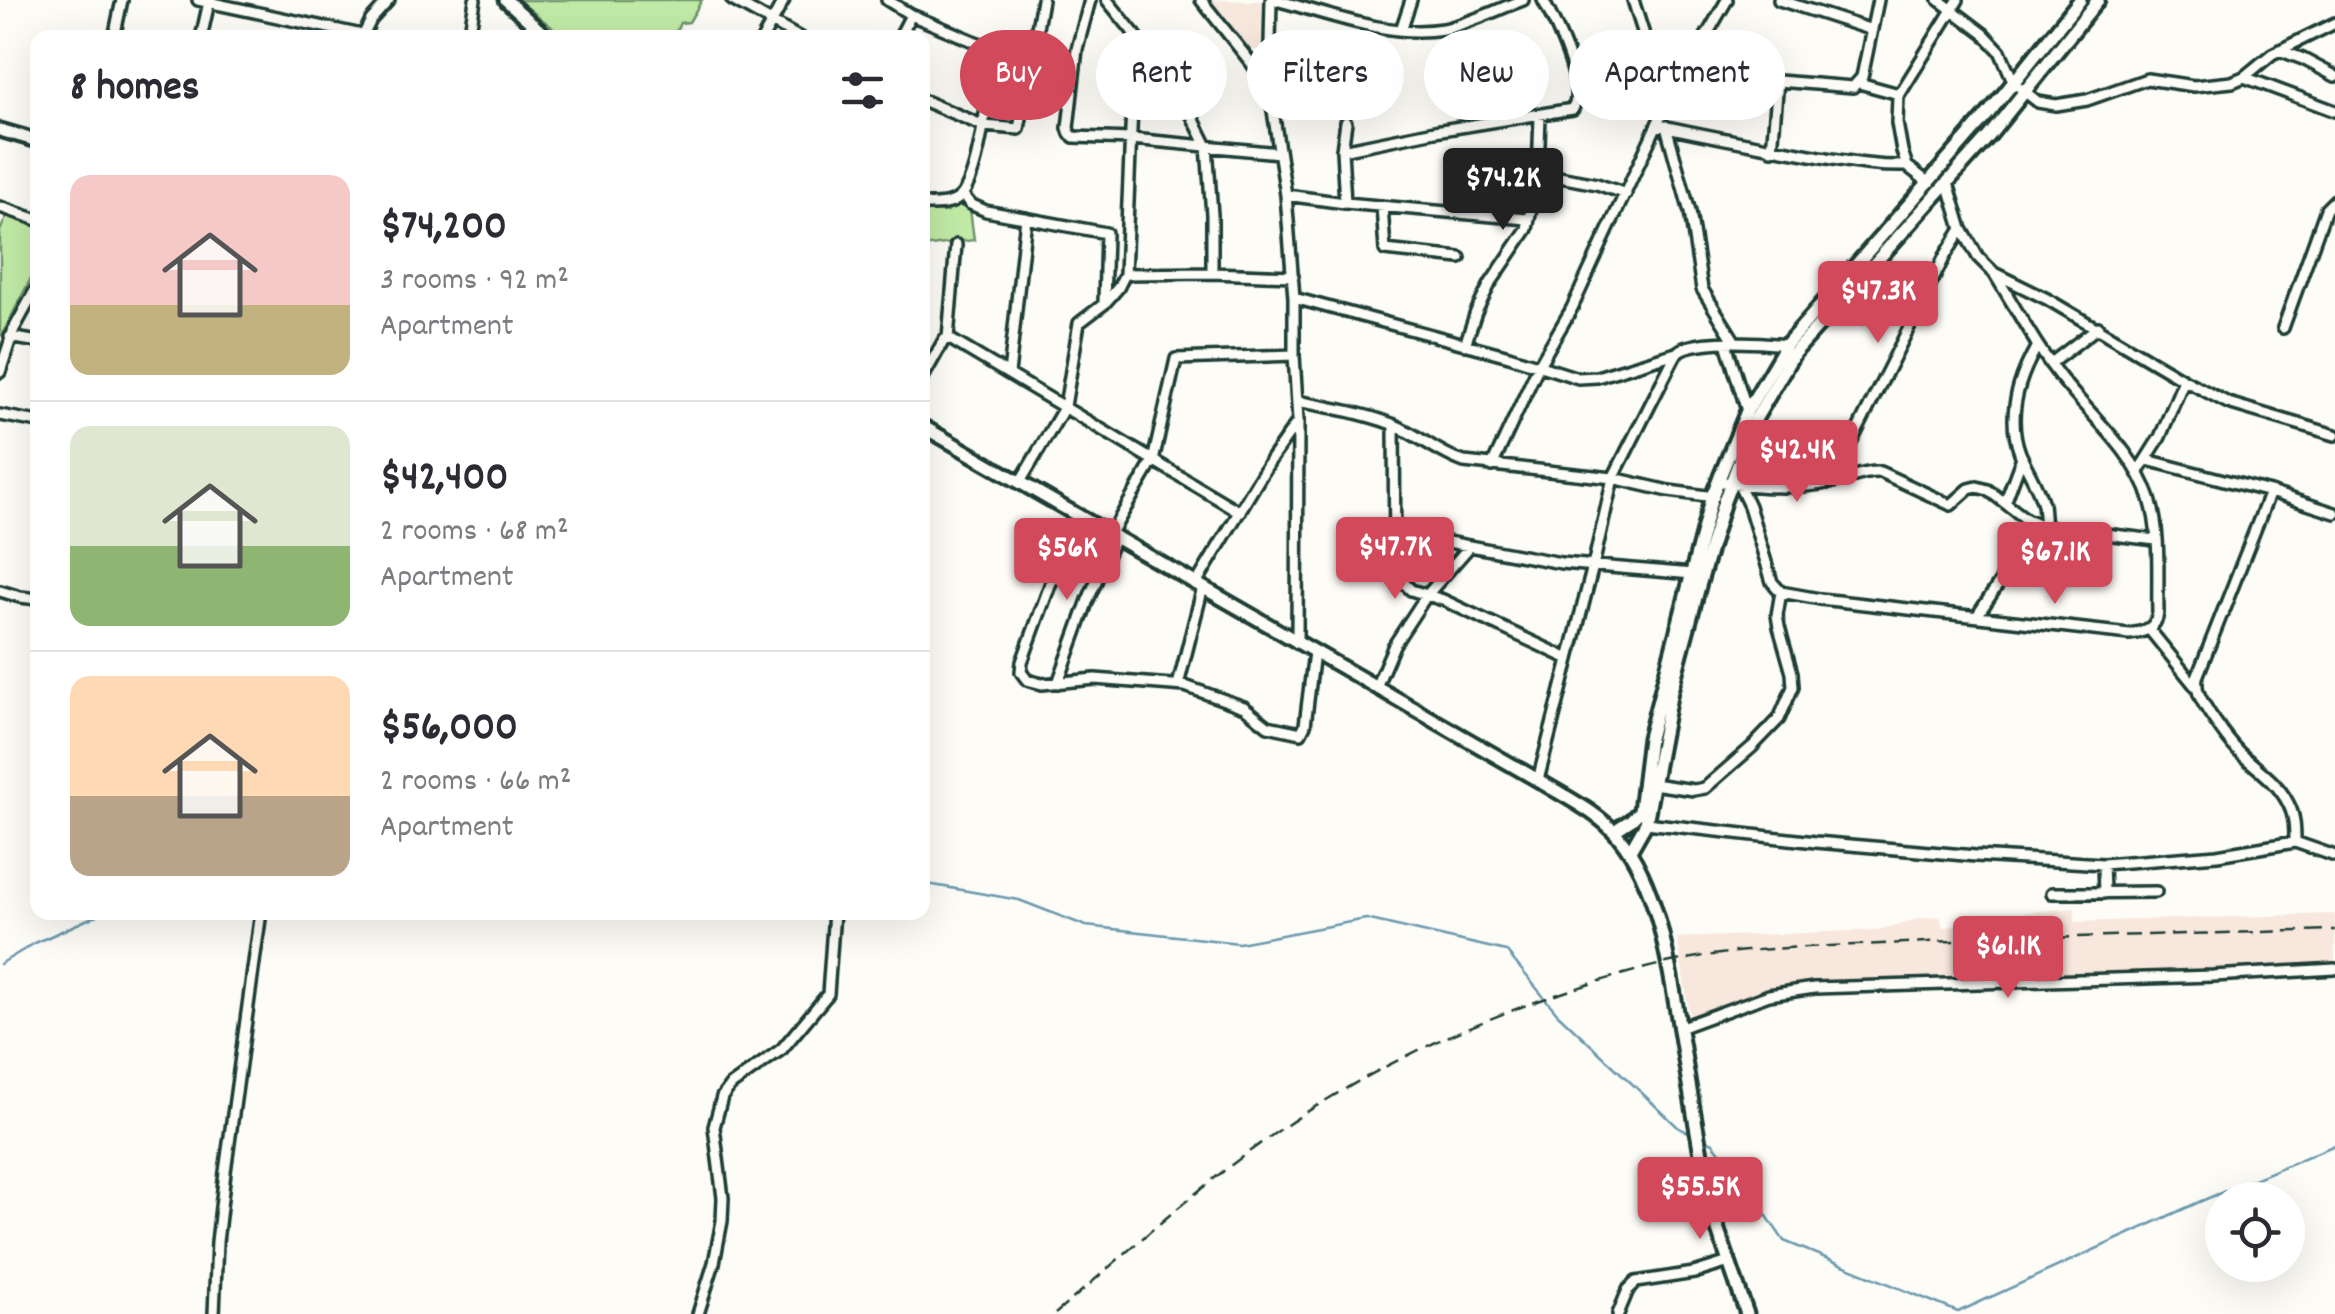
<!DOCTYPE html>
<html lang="en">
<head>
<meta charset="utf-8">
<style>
	:root { --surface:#fff; --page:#f2f2f3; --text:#2b2b33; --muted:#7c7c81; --line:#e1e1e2; --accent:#d1495b }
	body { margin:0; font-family:Dekko,sans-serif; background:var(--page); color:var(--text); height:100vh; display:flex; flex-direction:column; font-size:38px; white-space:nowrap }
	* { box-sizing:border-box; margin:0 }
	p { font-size:32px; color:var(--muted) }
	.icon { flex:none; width:55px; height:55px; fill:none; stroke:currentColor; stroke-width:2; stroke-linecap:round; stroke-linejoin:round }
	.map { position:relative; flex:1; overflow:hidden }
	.panel { position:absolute; left:30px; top:30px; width:900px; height:890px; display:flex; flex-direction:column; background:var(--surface); border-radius:20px; box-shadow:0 10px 40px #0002 }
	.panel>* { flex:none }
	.top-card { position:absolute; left:960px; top:30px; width:950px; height:90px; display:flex; gap:20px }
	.controls { position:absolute; left:2205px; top:1182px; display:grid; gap:20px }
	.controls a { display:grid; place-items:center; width:100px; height:100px; border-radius:50%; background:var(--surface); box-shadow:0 10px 40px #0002; font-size:50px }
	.price { position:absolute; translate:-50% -85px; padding:0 22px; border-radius:10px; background:var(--accent); color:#fff; font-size:32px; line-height:65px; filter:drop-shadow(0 2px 5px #0008) }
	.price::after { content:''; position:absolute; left:50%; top:60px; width:30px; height:22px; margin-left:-15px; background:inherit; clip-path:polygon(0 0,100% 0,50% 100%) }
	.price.active { background:#222; color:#fff }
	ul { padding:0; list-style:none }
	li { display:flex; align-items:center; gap:30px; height:250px; padding:0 40px }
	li+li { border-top:2px solid var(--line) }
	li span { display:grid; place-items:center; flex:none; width:280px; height:200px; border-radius:20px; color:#555 }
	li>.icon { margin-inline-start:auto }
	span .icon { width:120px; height:120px; fill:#fffc; stroke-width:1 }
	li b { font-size:42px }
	h2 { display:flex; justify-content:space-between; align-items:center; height:120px; padding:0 40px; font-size:42px }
	.chip { padding:0 35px; border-radius:45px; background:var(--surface); box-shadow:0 10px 40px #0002; font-size:35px; line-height:90px }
	.chip.active { background:var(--accent); color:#fff }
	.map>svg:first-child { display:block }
	.built { fill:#f8e7dd }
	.green { fill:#c1eaa6; stroke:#70946d; stroke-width:2.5 }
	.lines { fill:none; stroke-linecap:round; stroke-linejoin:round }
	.stream { stroke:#6b99ad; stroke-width:2.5 }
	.street-casing { stroke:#1f3d34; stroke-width:16 }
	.secondary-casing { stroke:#1f3d34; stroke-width:19 }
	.street { stroke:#fdfcf7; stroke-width:9 }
	.secondary { stroke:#fdfcf7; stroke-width:11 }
	.rail { stroke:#1f3d34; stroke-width:2.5; stroke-dasharray:15 8; stroke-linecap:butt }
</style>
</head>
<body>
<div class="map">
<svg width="2335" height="1314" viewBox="0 0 2335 1314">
	<rect width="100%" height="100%" fill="#fdfcf7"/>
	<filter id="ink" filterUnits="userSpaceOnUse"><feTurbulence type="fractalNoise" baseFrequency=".01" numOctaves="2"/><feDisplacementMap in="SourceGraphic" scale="20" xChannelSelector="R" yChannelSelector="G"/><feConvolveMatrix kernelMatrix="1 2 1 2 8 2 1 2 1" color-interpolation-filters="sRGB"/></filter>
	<g filter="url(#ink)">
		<path class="built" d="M1208 0 1262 1 1261 51 1250 49Z
			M2075 908V922L2335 914V964L2279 969 1858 981 1806 985 1766 993 1690 1017 1677 938 1878 930 1921 918 1940 917 1943 928 1966 923V919L1978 917Z"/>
		<path class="green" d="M518 0H702L689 22 680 23 673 37H564Z
			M951 204 970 209 974 240 923 247 922 210 948 212Z
			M8 213 37 224V266L2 335 0 334V231Z"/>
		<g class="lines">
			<path class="stream" d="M922 883 1019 900 1086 926 1239 943 1366 919 1506 951 1557 1013 1679 1128 1692 1134
				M0 964 35 943 104 912
				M1704 1139 1713 1143 1743 1181 1784 1241 1958 1312 2199 1202 2335 1145"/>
			<g class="street-casing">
				<path id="street" d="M198 0 362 35
					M732 0 800 38
					M887 0 911 15 899 38
					M1090 0 1077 49 1068 128 1070 134 1074 137 1132 139 1279 153
					M1107 0 1177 86 1207 146 1212 215V273
					M1201 0 1268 84
					M1271 0 1269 85 1286 195 1294 298V355L1298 421 1297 643
					M1276 0C1329 14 1388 38 1443 29 1469 24 1498 9 1523 0
					M1633 0 1666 105
					M1779 0 1872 30
					M1939 0 1984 34 2000 51 2014 83 2038 102 2056 105 2087 100 2147 79 2194 86 2232 82 2244 77 2272 54 2335 23
					M911 15 983 45C988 52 990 58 990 67 989 93 978 180 960 197 951 206 934 205 922 205
					M1401 30 1411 0
					M114 38 122 0
					M201 38 209 2
					M362 38 371 20 389 0
					M469 38 475 0
					M763 38 784 0
					M1698 48 1778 81 1853 87 1862 77 1878 0
					M2279 50 2303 59 2335 76
					M2244 77 2335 111
					M1859 83 1899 94
					M922 100 984 126 1019 129 1042 0
					M1658 125C1712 137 1767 147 1821 157 1851 162 1877 167 1907 166
					M1666 126 1690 212 1702 289 1735 342
					M1342 150 1435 131 1573 109C1586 83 1556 25 1543 0
					M1772 150 1778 81
					M1538 173 1597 184 1626 194
					M1929 183 1907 166 1902 151 1897 123 1898 97 1958 0
					M1948 183 1962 229 1978 257 1994 273 2047 299 2184 380 2228 403 2335 435
					M963 195 970 204 986 211 1106 233 1104 304
					M1286 195 1345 203 1527 219
					M1345 203 1342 150 1346 122
					M1382 206 1385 250 1460 258
					M0 207 38 220
					M1125 274 1212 273 1293 276
					M1294 298 1509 356 1578 378 1597 377 1676 353
					M2283 328 2326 209 2335 200
					M10 337 38 342
					M948 338 1240 512
					M1726 343 1747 411
					M1465 345 1476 312 1490 284 1527 229 1538 173 1540 116
					M2037 346C2018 379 2006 416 2020 453 2027 470 2038 486 2043 504 2044 511 2044 520 2045 527
					M2050 364 2098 327
					M0 372 14 329 38 285
					M1009 374 1026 218
					M922 379 944 340 948 338 956 245
					M1297 401C1329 407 1362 413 1392 424 1417 434 1438 453 1464 462L1613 478 1669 491 1714 497
					M0 415 38 422
					M1394 425 1395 560 1400 579 1411 590 1443 600 1569 659
					M2147 460 2270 492 2335 513
					M1492 466 1539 365 1572 308 1666 105 1727 0
					M2138 472 2160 437 2184 380
					M1717 481C1753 487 1796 490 1832 482 1849 479 1863 471 1880 472L1951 505 1969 489 1977 487 1988 490 2026 519 2045 527 2156 540
					M1020 482 1065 406 1079 323 1104 304 1118 288 1125 274 1135 34
					M1738 483 1749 506 1772 582 1781 592 1820 599 2129 634C2144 632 2156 629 2158 613 2157 576 2161 533 2150 499 2135 453 2094 419 2064 382 2037 349 2017 310 1994 273
					M1831 483 1945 256 1962 229
					M2270 492 2197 677C2195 692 2202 701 2210 714 2219 727 2227 740 2239 752 2257 769 2276 780 2288 803 2295 816 2295 828 2295 842
					M2005 503 2022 457
					M1081 517 1050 585 1022 662 1021 672 1027 680 1042 684 1095 679 1185 686 1244 707 1268 726 1301 733 1305 725 1314 652
					M1394 532 1561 563 1693 574
					M1110 535 1153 461 1176 359 1294 355
					M1196 584 1271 459 1296 424
					M0 591 20 597 38 599
					M1977 616 2038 525
					M2149 629 2196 687
					M1058 683 1088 600 1115 538
					M1178 685 1203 587
					M1376 687 1394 645 1426 596 1470 546
					M1538 780 1593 566 1613 478 1673 360C1677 353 1677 351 1684 348 1709 339 1760 342 1786 345
					M1653 784 1694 790 1705 788 1752 747 1779 719 1793 687 1792 673 1779 627 1777 615 1781 592
					M1646 823 1816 842 1976 856 2103 864 2217 855 2295 842 2335 856
					M2103 864 2104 893
					M2052 893 2156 892
					M1679 1028 1769 995 1814 988 2213 976 2335 969
					M214 1314 217 1242 225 1172 261 912
					M698 1314 714 1263 722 1221 723 1198 714 1127 722 1097 730 1086 782 1049 828 994 834 912
					M1618 1314 1628 1290 1636 1282 1694 1273 1729 1262"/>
			</g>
			<g class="secondary-casing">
				<path id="secondary" d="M506 0 548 38
					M0 130 38 141
					M922 426 1538 780C1565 797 1598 812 1619 837 1661 888 1671 978 1682 1042 1690 1092 1699 1143 1708 1194L1718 1230 1747 1314
					M1614 831 1631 820 1640 811 1649 738 1712 496 1747 411 1786 345 1987 115 2080 0
					M1630 851 1646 823 1671 691 1699 586 1724 501 1756 418 1794 353 1989 136 2098 0"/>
			</g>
			<use href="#street" class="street"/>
			<use href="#secondary" class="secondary"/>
			<path class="rail" d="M1055 1314C1143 1239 1228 1158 1328 1099 1411 1049 1498 1012 1590 984 1617 976 1643 968 1671 962 1748 946 1825 947 1904 943 2048 937 2191 934 2335 930"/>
		</g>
	</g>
</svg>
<div class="controls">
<a><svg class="icon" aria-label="locate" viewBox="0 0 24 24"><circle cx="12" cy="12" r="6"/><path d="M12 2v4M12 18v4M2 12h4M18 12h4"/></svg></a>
</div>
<b class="price active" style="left:1503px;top:233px">$74.2K</b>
<b class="price" style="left:1878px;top:346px">$47.3K</b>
<b class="price" style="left:1797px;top:505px">$42.4K</b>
<b class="price" style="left:1395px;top:602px">$47.7K</b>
<b class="price" style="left:1067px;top:603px">$56K</b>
<b class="price" style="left:2055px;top:607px">$67.1K</b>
<b class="price" style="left:2008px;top:1001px">$61.1K</b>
<b class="price" style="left:1700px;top:1242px">$55.5K</b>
<div class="top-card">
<a class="chip active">Buy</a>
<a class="chip">Rent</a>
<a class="chip">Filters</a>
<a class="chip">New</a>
<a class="chip">Apartment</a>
</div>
<section class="panel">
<h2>8 homes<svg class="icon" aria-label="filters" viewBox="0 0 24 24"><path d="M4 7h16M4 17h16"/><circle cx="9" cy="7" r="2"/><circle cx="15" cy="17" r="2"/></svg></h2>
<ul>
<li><span style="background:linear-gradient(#f6c9c9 65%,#c2b280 0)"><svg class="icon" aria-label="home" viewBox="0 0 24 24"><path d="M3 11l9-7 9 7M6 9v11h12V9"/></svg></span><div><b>$74,200</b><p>3 rooms · 92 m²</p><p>Apartment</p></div></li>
<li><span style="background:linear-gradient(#dfe7d0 60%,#8fb573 0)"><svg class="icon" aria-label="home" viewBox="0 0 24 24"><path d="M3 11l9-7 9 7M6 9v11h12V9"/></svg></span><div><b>$42,400</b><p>2 rooms · 68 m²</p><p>Apartment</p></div></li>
<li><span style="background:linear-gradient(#ffd9b3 60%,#b9a48a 0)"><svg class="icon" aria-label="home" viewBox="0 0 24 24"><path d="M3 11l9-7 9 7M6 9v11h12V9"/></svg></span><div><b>$56,000</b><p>2 rooms · 66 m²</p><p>Apartment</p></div></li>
</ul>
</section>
</div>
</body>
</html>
